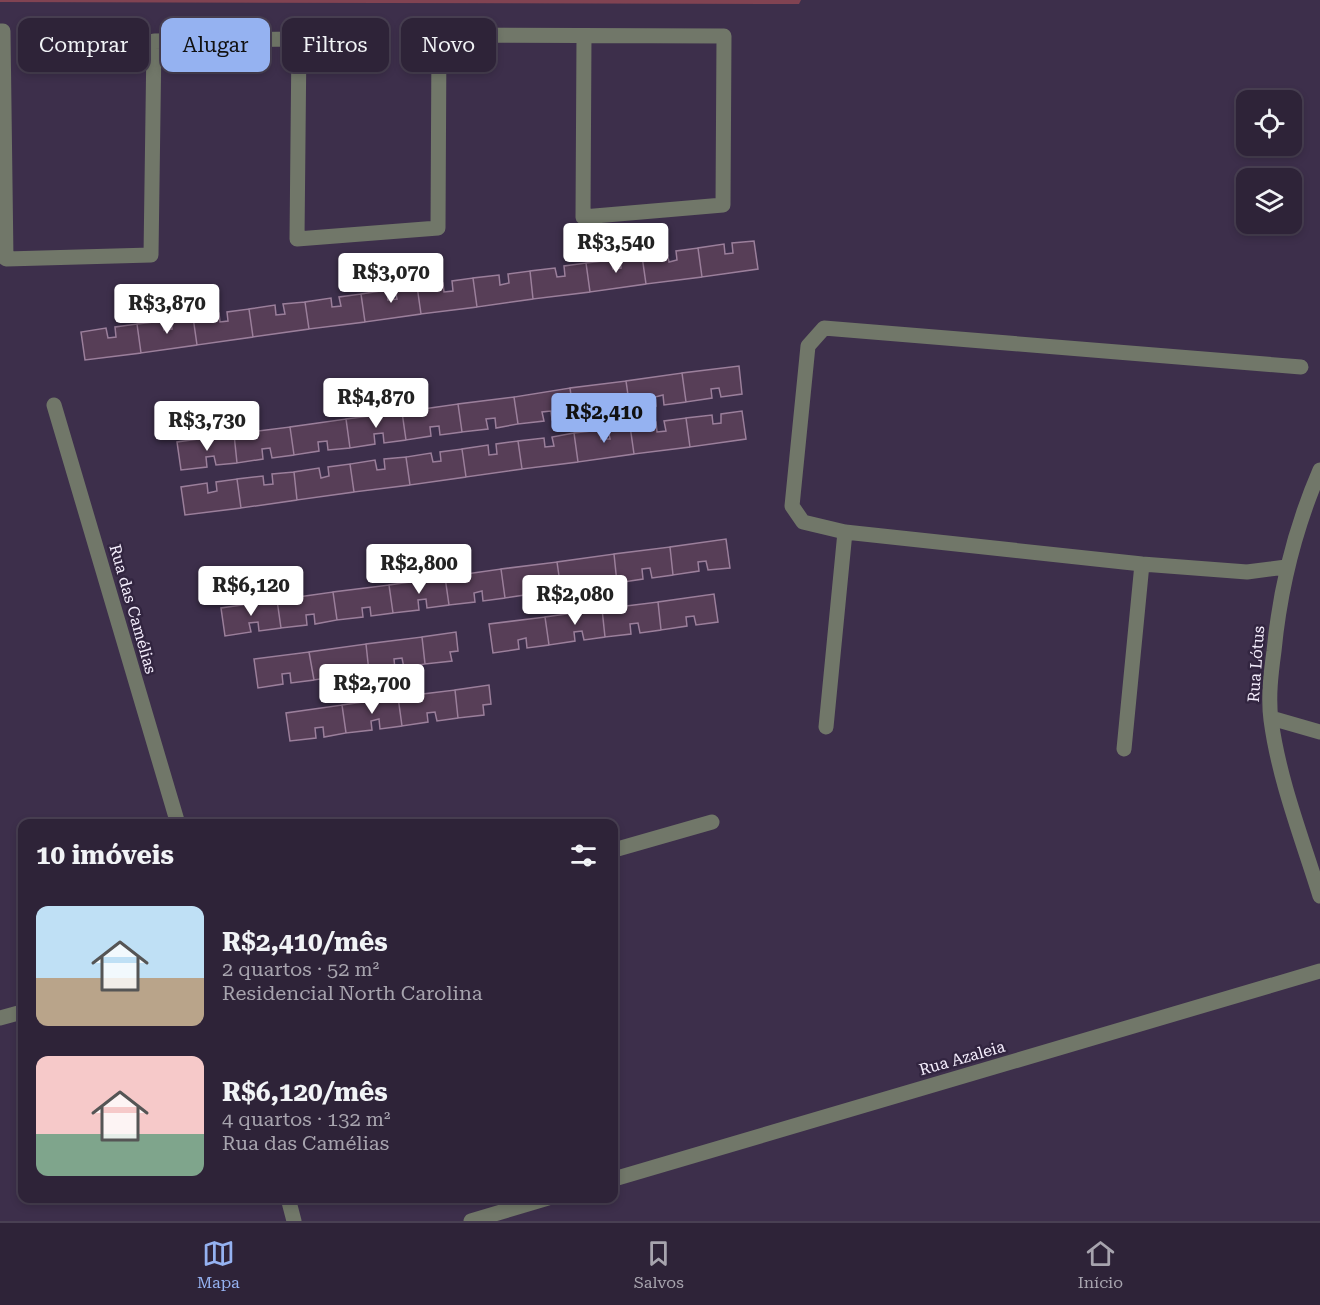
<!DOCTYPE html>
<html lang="pt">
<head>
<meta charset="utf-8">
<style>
	:root { --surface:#2e2338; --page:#3a2f43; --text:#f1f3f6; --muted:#a7a4ae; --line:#494053; --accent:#95b2f1 }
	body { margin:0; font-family:"Roboto Serif",serif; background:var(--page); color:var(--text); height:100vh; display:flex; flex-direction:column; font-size:22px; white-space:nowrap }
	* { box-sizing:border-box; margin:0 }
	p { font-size:20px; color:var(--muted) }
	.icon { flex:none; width:33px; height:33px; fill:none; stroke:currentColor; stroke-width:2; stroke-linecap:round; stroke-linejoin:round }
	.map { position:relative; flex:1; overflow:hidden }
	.details { position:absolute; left:18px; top:819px; width:600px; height:384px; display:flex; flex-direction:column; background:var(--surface); border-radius:12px; box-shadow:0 3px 9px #0003,0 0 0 2px var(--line) }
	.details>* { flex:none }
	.hud { position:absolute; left:18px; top:18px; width:600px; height:54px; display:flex; gap:12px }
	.buttons { position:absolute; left:1236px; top:90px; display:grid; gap:12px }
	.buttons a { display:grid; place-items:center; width:66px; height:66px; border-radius:12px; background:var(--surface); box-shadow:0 3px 9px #0003,0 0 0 2px var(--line); font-size:30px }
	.price { position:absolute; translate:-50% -51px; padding:0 14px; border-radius:6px; background:#fff; color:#222; font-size:20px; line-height:39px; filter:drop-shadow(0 2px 3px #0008) }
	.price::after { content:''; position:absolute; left:50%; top:36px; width:18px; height:14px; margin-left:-9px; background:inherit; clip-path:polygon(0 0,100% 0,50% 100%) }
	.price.on { background:var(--accent); color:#111 }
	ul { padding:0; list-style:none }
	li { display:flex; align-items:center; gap:18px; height:150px; padding:0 18px }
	li span { display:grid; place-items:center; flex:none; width:168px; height:120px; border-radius:12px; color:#555 }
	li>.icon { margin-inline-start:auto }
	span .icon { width:72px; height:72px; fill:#fffc; stroke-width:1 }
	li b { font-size:26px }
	h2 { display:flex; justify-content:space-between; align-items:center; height:72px; padding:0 18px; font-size:26px }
	.pill { padding:0 21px; border-radius:12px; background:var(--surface); box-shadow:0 3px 9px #0003,0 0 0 2px var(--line); font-size:21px; line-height:54px }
	.pill.on { background:var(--accent); color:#111 }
	.menu { display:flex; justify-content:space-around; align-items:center; height:84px; border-top:2px solid var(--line); background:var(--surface); font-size:16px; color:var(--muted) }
	.menu a { display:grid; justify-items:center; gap:3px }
	.menu .on { color:var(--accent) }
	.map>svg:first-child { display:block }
	.green { fill:#814352 }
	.building { fill:#573e57; stroke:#9b7f9b; stroke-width:1.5 }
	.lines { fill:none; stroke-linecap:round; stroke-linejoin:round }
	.minor { stroke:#717769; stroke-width:15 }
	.labels { text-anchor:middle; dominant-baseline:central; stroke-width:5; stroke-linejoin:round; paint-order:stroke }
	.street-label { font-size:16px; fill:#f5eefd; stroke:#322540 }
</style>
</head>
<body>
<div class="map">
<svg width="1320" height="1221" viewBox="0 0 1320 1221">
	<rect width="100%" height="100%" fill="#3d2f4b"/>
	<path class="green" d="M0 0H801L799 4 0 2Z"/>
	<path class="building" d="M754 241 758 269 702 277 698 248 724 244 725 254 733 253 732 243Z
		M698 248 702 277 646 284 642 256 667 252 669 262 677 260 676 251Z
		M642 256 646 284 590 292 586 263 611 260 613 269 621 268 620 259Z
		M586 263 590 292 533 299 530 271 555 268 557 277 565 276 564 266Z
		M530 271 533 299 477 307 473 278 499 275 500 285 509 283 508 274Z
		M473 278 477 307 421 314 417 286 443 283 444 292 453 291 452 281Z
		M417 286 421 314 365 322 361 294 387 290 388 300 397 299 395 289Z
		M361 294 365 322 309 329 305 302 331 298 332 307 341 306 339 297Z
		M305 302 309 329 253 337 249 309 275 305 276 315 285 314 283 304Z
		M249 309 253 337 197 345 193 317 219 313 220 322 228 321 227 312Z
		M193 317 197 345 141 353 137 324 162 321 164 330 172 329 171 319Z
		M137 324 141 353 85 360 81 332 106 328 108 338 116 337 115 327Z
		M739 366 742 394 721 397 719 388 711 389 712 398 686 402 682 373Z
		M682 373 686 402 664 405 663 395 655 397 656 406 630 409 626 381Z
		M626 381 630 409 608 413 607 403 599 404 600 414 574 417 570 388Z
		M570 388 574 417 552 420 551 411 542 412 544 421 518 424 514 397Z
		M514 397 518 424 496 428 495 418 486 419 488 429 462 432 458 404Z
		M458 404 462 432 440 435 439 426 430 427 431 436 406 440 402 412Z
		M742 411 746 439 690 447 686 418 712 415 713 424 721 423V414Z
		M402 412 406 440 384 443 383 433 374 434 375 444 350 448 346 419Z
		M686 418 690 447 634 454 630 426 656 422 657 432 666 431 664 421Z
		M346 419 350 448 328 450 327 441 318 442 319 451 294 455 290 427Z
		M630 426 634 454 578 462 574 433 600 430 601 439H610L608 429Z
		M290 427 294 455 272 458 270 448 262 449 263 459 237 463 234 434Z
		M574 433 578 462 522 469 518 441 544 438 545 447 554 446 552 437Z
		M234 434 237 463 216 465 214 456 206 457 207 467 181 470 177 442Z
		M518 441 522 469 466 477 462 449 488 445 489 455 497 454 496 444Z
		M462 449 466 477 410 485 406 457 431 453 433 462 441 461 440 452Z
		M406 457 410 485 354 492 350 464 375 460 377 470 385 469 384 459Z
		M350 464 354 492 297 500 294 472 319 468 321 478 329 476 328 467Z
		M294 472 297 500 241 508 237 479 263 476 264 485 273 484 272 474Z
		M237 479 241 508 185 515 181 487 207 483 208 493 217 491 216 482Z
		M726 539 730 568 708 570 706 561 698 562 699 571 673 575 670 547Z
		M670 547 673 575 652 578 650 568 642 569 643 579 617 583 614 554Z
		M614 554 617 583 596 585 594 576 586 577 587 587 561 590 557 562Z
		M557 562 561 590 539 593 538 584 530 585 531 594 505 598 501 569Z
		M501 569 505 598 483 601 482 591 474 593 475 602 449 605 445 577Z
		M445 577 449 605 427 608 426 599 418 600 419 610 393 613 389 585Z
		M389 585 393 613 371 616 370 607 362 608 363 617 337 620 333 592Z
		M333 592 337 620 315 624 314 614 306 615 307 625 281 628 277 600Z
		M714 594 718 622 696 625 694 616 686 617 687 626 661 630 658 602Z
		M277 600 281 628 259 631 258 622 249 623 251 632 225 636 221 608Z
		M658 602 661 630 640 633 638 623 630 624 631 634 605 637 602 609Z
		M602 609 605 637 584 640 582 631 574 632 575 641 549 645 545 617Z
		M545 617 549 645 527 648 526 638 518 640 519 649 493 653 489 624Z
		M456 632 458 651 450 652 452 661 425 664 422 637Z
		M422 637 425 664 404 668 402 658 394 659 395 669 369 672 366 644Z
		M366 644 369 672 348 675 346 666 338 667 339 676 314 680 309 652Z
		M309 652 314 680 291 683 290 673 282 674 283 684 258 688 254 659Z
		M489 685 491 704 483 705 484 715 458 718 455 690Z
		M455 690 458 718 437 721 435 712 427 713 428 722 402 726 398 697Z
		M398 697 402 726 380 729 379 719 371 721 372 730 346 733 342 705Z
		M342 705 346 733 324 737 323 727 315 728 316 738 290 741 286 713Z"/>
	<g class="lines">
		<path class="minor" d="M0 31H3L6 259 151 255 154 41 299 39 297 239 438 228 439 35 724 36 723 205 583 217 584 36
			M54 405 178 824
			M1320 470C1295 528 1280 588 1274 651 1271 673 1268 697 1271 720 1279 780 1302 838 1320 896
			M1286 567 1247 572 1142 564 845 532 803 522 792 506 808 346 824 328 1301 367
			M1271 718 1320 732
			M826 727 845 532
			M1124 749 1142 564
			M614 850 712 822
			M0 1018 22 1012
			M614 1179 1320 971
			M288 1198 294 1221
			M471 1221 548 1198"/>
	</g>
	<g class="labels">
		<g class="street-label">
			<text transform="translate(133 609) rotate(74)">Rua das Camélias</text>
			<text transform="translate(1256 664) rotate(-86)">Rua Lótus</text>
			<text transform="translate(962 1058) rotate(-16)">Rua Azaleia</text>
		</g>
	</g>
</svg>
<div class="buttons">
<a><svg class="icon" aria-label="locate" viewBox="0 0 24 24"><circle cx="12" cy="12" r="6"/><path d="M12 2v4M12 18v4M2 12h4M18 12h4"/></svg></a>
<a><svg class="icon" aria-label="layers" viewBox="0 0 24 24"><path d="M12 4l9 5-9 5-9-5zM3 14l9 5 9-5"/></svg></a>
</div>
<b class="price" style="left:616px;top:274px">R$3,540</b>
<b class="price" style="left:391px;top:304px">R$3,070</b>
<b class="price" style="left:167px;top:335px">R$3,870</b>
<b class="price" style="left:376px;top:429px">R$4,870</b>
<b class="price on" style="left:604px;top:444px">R$2,410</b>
<b class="price" style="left:207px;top:452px">R$3,730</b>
<b class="price" style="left:419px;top:595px">R$2,800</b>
<b class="price" style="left:251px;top:617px">R$6,120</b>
<b class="price" style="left:575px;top:626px">R$2,080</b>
<b class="price" style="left:372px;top:715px">R$2,700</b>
<div class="hud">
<a class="pill">Comprar</a>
<a class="pill on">Alugar</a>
<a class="pill">Filtros</a>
<a class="pill">Novo</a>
</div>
<section class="details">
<h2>10 imóveis<svg class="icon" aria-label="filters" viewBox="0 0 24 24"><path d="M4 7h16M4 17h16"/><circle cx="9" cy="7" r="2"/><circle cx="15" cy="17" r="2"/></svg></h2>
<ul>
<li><span style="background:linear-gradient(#bfe0f5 60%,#b9a48a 0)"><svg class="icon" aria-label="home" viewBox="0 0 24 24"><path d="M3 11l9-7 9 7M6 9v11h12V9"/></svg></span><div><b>R$2,410/mês</b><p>2 quartos · 52 m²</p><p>Residencial North Carolina</p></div></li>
<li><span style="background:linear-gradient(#f6c9c9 65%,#7fa58c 0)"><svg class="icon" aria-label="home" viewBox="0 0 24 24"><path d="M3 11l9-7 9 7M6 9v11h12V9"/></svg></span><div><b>R$6,120/mês</b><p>4 quartos · 132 m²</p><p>Rua das Camélias</p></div></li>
</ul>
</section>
</div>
<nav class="menu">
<a class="on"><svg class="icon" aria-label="map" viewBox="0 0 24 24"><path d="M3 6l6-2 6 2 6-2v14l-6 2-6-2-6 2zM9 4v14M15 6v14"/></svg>Mapa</a>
<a><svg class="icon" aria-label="saved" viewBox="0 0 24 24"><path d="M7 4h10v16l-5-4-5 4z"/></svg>Salvos</a>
<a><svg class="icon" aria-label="home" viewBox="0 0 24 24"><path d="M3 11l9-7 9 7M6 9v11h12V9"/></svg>Início</a>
</nav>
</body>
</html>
